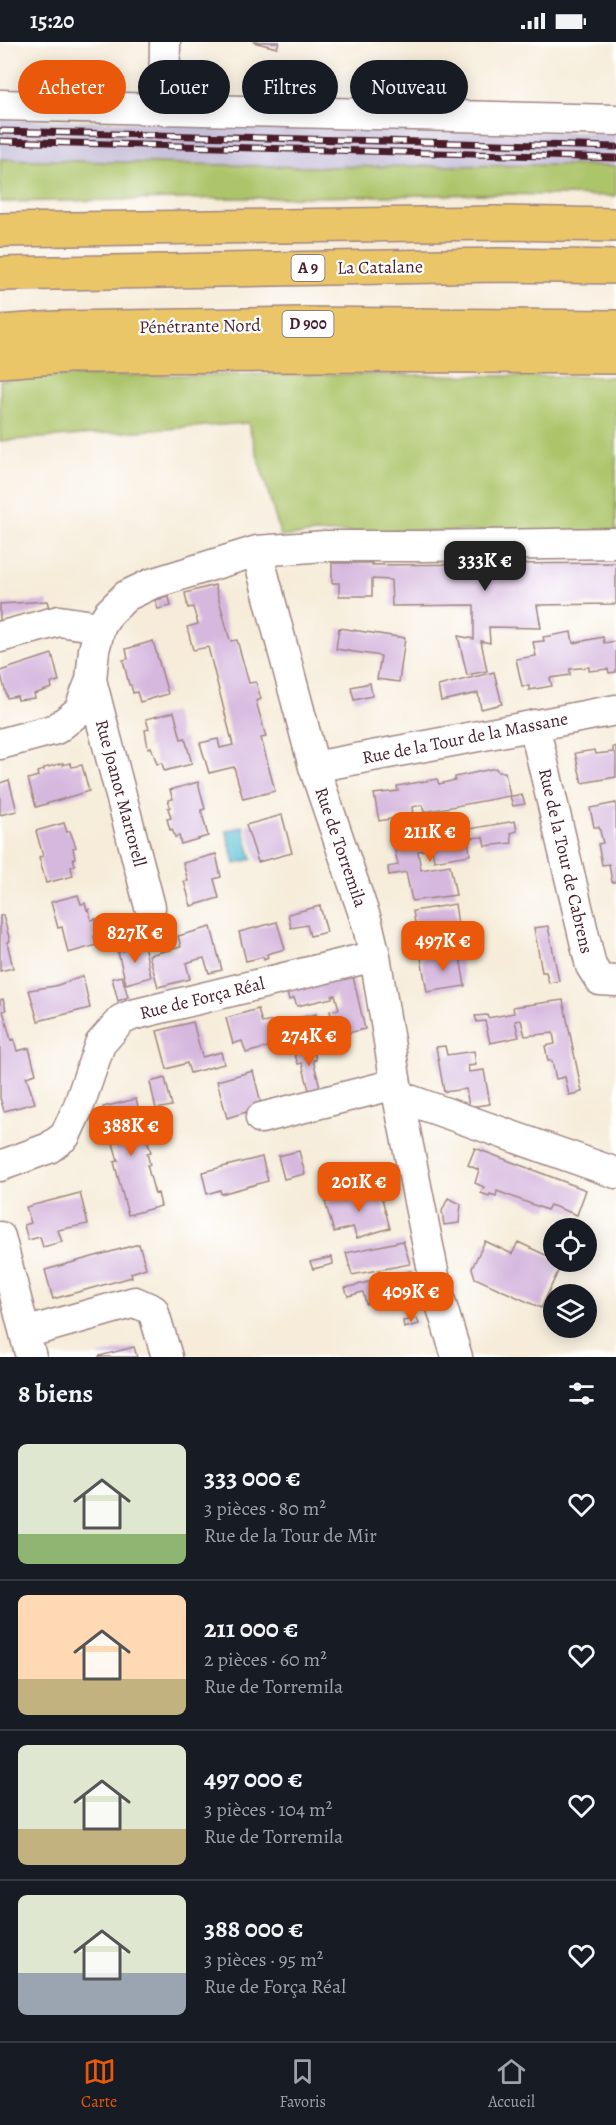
<!DOCTYPE html>
<html lang="fr">
<head>
<meta charset="utf-8">
<style>
	:root { --surface:#171b24; --page:#20242c; --text:#f1f3f6; --muted:#9ea1a6; --line:#363941; --accent:#ea580c }
	body { margin:0; font-family:Alegreya,serif; background:var(--page); color:var(--text); height:100vh; display:flex; flex-direction:column; font-size:22px; white-space:nowrap }
	* { box-sizing:border-box; margin:0 }
	p { font-size:20px; color:var(--muted) }
	.icon { flex:none; width:33px; height:33px; fill:none; stroke:currentColor; stroke-width:2; stroke-linecap:round; stroke-linejoin:round }
	.map { position:relative; height:1315px; overflow:hidden }
	.sheet { display:flex; flex-direction:column; background:var(--surface); flex:1 }
	.sheet>* { flex:none }
	.guide { position:absolute; left:18px; top:18px; width:580px; height:54px; display:flex; gap:12px }
	.buttons { position:absolute; left:543px; top:1176px; display:grid; gap:12px }
	.buttons a { display:grid; place-items:center; width:54px; height:54px; border-radius:50%; background:var(--surface); box-shadow:0 3px 15px #0003; font-size:30px }
	.price { position:absolute; translate:-50% -51px; padding:0 14px; border-radius:12px; background:var(--accent); color:#fff; font-size:20px; line-height:39px; filter:drop-shadow(0 2px 3px #0008) }
	.price::after { content:''; position:absolute; left:50%; top:36px; width:18px; height:14px; margin-left:-9px; background:inherit; clip-path:polygon(0 0,100% 0,50% 100%) }
	.price.current { background:#222; color:#fff }
	ul { padding:0; list-style:none }
	li { display:flex; align-items:center; gap:18px; height:150px; padding:0 18px }
	li+li { border-top:2px solid var(--line) }
	li span { display:grid; place-items:center; flex:none; width:168px; height:120px; border-radius:9px; color:#555 }
	li>.icon { margin-inline-start:auto }
	span .icon { width:72px; height:72px; fill:#fffc; stroke-width:1 }
	li b { font-size:26px }
	h2 { display:flex; justify-content:space-between; align-items:center; height:72px; padding:0 18px; font-size:26px }
	.chip { padding:0 21px; border-radius:27px; background:var(--surface); box-shadow:0 3px 15px #0003; font-size:21px; line-height:54px }
	.chip.current { background:var(--accent); color:#fff }
	.status { display:flex; justify-content:space-between; align-items:center; height:42px; padding:0 30px; background:var(--surface); direction:ltr }
	.status svg { height:16px; fill:currentColor }
	.menu { display:flex; justify-content:space-around; align-items:center; height:84px; border-top:2px solid var(--line); background:var(--surface); font-size:16px; color:var(--muted) }
	.menu a { display:grid; justify-items:center; gap:3px }
	.menu .current { color:var(--accent) }
	.map>svg:first-child { display:block }
	.industrial { fill:#c7c0d9 }
	.green { fill:#adc56b; stroke:#7c724b; stroke-width:1.5 }
	.water { fill:#56bed4; stroke:#506e80; stroke-width:1.5 }
	.building { fill:#d6b7de }
	.lines { fill:none; stroke-linecap:round; stroke-linejoin:round }
	.minor-casing { stroke:#a08682; stroke-width:33 }
	.highway-casing { stroke:#a08682; stroke-width:36 }
	.minor { stroke:#fff; stroke-width:30 }
	.highway { stroke:#ebc669; stroke-width:33 }
	.rail-casing { stroke:#4a1f2b; stroke-width:7 }
	.rail { stroke:#fff; stroke-width:4.5; stroke-dasharray:14; stroke-linecap:butt }
	.labels { text-anchor:middle; dominant-baseline:central; stroke-width:4.5; stroke-linejoin:round; paint-order:stroke }
	.shield { fill:#fff; stroke:#80626b; stroke-width:1.5 }
	.shield-label { font-size:16px; font-weight:bold; fill:#4a1f2b }
	.street-label { font-size:18px; fill:#4a1f2b; stroke:#fff }
</style>
</head>
<body>
<div class="status"><b>15:20</b><svg viewBox="0 0 49 12"><path d="M0 12V9h3v3zM5 12V6h3v6zM10 12V3h3v9zM15 12V0h3v12zM26 1h20v11H26zM47 4h2v5h-2z"/></svg></div>
<div class="map">
<svg width="616" height="1315" viewBox="0 0 616 1315">
	<rect width="100%" height="100%" fill="#fff"/>
	<filter id="ink" filterUnits="userSpaceOnUse"><feTurbulence type="fractalNoise" baseFrequency=".0167" numOctaves="2"/><feDisplacementMap in="SourceGraphic" scale="12" xChannelSelector="R" yChannelSelector="G"/><feConvolveMatrix kernelMatrix="1 2 1 2 8 2 1 2 1" color-interpolation-filters="sRGB"/></filter>
	<filter id="wash" filterUnits="userSpaceOnUse"><feTurbulence type="fractalNoise" baseFrequency=".008" numOctaves="4" result="noise"/><feDisplacementMap in="SourceGraphic" scale="24" xChannelSelector="R" yChannelSelector="G"/><feGaussianBlur stdDeviation="1.35" result="paint"/><feColorMatrix in="noise" values="0 0 0 0 0 0 0 0 0 0 0 0 0 0 0 0 0 1.4 0 .05"/><feComposite in="paint" operator="in"/></filter>
	<g filter="url(#wash)">
		<rect width="100%" height="100%" fill="#f6ecd9"/>
		<path class="industrial" d="M0 77 616 91V124L567 123 303 125 0 117Z"/>
		<path class="green" d="M0 117 303 125 567 123 616 124V154L493 152 0 160Z
			M319 332 616 335V490L411 489 316 491 281 495 248 381 0 399V338L69 334Z"/>
		<path class="water" d="M243 784 252 817 235 822 226 789Z"/>
		<g id="blocks">
			<path class="building" d="M253 0H279L277 6Z
				M332 521H372V523L616 521V562L537 563 541 586 489 585 490 601 481 599 487 629 467 633 458 594 474 597V563L392 564 391 538 372 537V554H339V541H332Z
				M215 543 229 595 231 599 237 598 249 641 256 640 261 657 256 659 266 695 261 696 275 749 243 757 234 725 209 731 200 701 218 697 220 706 233 703 208 605 193 608 187 585 198 582 193 565 188 566 185 551Z
				M169 555 171 564 158 567 155 558Z
				M47 559 49 566 0 580V562Z
				M339 586 405 596 399 640 377 637 381 614 336 607Z
				M571 590 573 601 603 595 604 601 616 599V630L609 631 608 627 589 629V625L570 627V633L550 636 552 644 529 648V644H522L516 617 536 614 533 600 544 599 543 595Z
				M153 599 168 652 140 660 137 650 133 651 131 643H129L123 618 128 617 126 607Z
				M52 612 59 639 51 641 52 646 34 652 35 656 18 658 17 654 7 656 0 629Z
				M494 630 502 662 481 667 478 651 441 659 438 644Z
				M370 641 372 654 354 658 351 645Z
				M174 670 181 697 185 696 192 722 164 729 162 721 157 722 151 705 148 706 145 688 149 687 146 677Z
				M616 704V735L582 741 575 711 595 708 596 712 613 710V705Z
				M63 721V723L70 721 72 725 82 723 89 749 36 765 28 737 38 734 37 730 44 728V726Z
				M496 726 498 730H505L510 754 424 770 422 763 412 765 413 773 379 779 374 752 398 749 397 744 437 737 439 742 455 738V735Z
				M9 738 17 769 0 773V741Z
				M198 740 205 767 201 768 208 794 181 802 179 794 175 795 172 787 170 788 167 777 171 776 168 766 170 765 168 758 173 757 170 748Z
				M522 753 525 762 513 764 510 754Z
				M616 761V840H612L609 822 602 823 598 802 603 801 599 785H594L590 766Z
				M282 773 292 811 258 820 246 783Z
				M515 779 517 789 511 791 512 801 485 804 483 795 470 796 469 787Z
				M64 781 67 790 70 789 76 805 73 806 75 816H73L75 823 71 825 73 834 46 841 39 815 43 814 36 789Z
				M467 787 470 813 434 819 432 807 418 809 421 828 450 823 456 853 412 859 406 830 389 833 388 825 398 823 393 799Z
				M216 812 221 835 214 837 219 856 191 864 184 839H188L183 821Z
				M78 853 81 862 85 861 87 868 89 867 91 878 96 877 99 893 94 894 97 903 68 911 62 885 58 886 51 860Z
				M455 862 460 897 422 903 421 892 417 893 413 869Z
				M320 864 327 890 310 894 307 883 291 886 288 872Z
				M3 873 10 899 7 900 13 926 0 929V874Z
				M277 880 285 907 267 912 268 916 264 918 263 915 246 919 239 890Z
				M548 884 559 939 549 941 546 930H542L534 886Z
				M211 885 222 928 209 931 204 916 199 917 186 921 190 937 158 945 149 913 181 905 178 894Z
				M144 903 151 935 126 942 118 910Z
				M459 909 465 944 427 950 421 916Z
				M352 930 365 987 336 994 330 969 339 967 335 953 332 954V956L297 964 294 956 289 958 286 948Z
				M83 934 90 966 38 979 29 948 55 944Z
				M122 934 128 955 118 959 112 936Z
				M3 957 6 968 3 969 11 998 14 997 17 1009 29 1006 36 1032 26 1035 35 1061 4 1069 0 1056V958Z
				M563 958 582 1050 569 1053 565 1035 556 1037 552 1019H548L545 1004 555 1002 553 991 525 994 521 978 515 979 519 995 490 1001 485 979 477 980 475 974 487 973 488 976 514 971 513 965Z
				M258 967 262 981 273 979 279 1002 284 1001 286 1006 277 1009 275 1003 246 1011 242 999 233 1002 226 976Z
				M316 972 318 981 313 982 317 998 300 1003 296 987 281 991 279 981Z
				M193 980 202 1015 221 1010 224 1022 190 1031 187 1021 167 1027 157 989Z
				M445 1004 447 1013 474 1009 476 1023 468 1024 469 1030 484 1028 490 1062 469 1065 466 1047 444 1050 436 1005Z
				M313 1005 316 1018H313L320 1045 309 1048 302 1021 298 1022 294 1010Z
				M253 1029 262 1065 227 1076 217 1039Z
				M165 1036 172 1064 156 1067 150 1040Z
				M136 1057 139 1069 137 1070 144 1098H147L151 1110 147 1111 150 1123H147L155 1152 158 1151 161 1164 128 1173 114 1120 118 1119 103 1065Z
				M475 1106 586 1148 577 1173 550 1163 547 1168 497 1149 496 1154 490 1152 489 1154 481 1151 484 1145 475 1141 479 1128 468 1123Z
				M299 1109 305 1132 284 1137 278 1114Z
				M262 1115 268 1139 221 1152 220 1148 207 1152 202 1130Z
				M379 1146 390 1186 357 1196 353 1185 334 1190 325 1160Z
				M80 1151 88 1182 58 1188 62 1200 43 1205 40 1195 28 1198 24 1183 31 1181 26 1165Z
				M448 1156 461 1162 459 1181 444 1183 442 1169Z
				M403 1199 410 1222 352 1233 346 1211Z
				M485 1199 512 1212 518 1200 554 1217V1220L562 1221 541 1266 475 1236 472 1226Z
				M139 1202 146 1226 131 1231 132 1235 53 1257 45 1228Z
				M332 1215 333 1222 313 1227 310 1220Z
				M411 1229 418 1254 378 1265 376 1259 366 1262 363 1250 348 1254 345 1246Z
				M417 1276 419 1282 404 1286 403 1279Z
				M134 1305 137 1315H99V1314Z"/>
		</g>
	</g>
	<g filter="url(#ink)">
		<use href="#blocks" fill-opacity="0" stroke="#a08682" stroke-width="1.5"/>
		<g class="lines">
			<g class="minor-casing">
				<path id="minor" d="M0 63 616 78
					M164 68 165 0
					M257 509 314 725 367 881 375 914 398 1054 437 1249 457 1315
					M0 595 59 579 100 585
					M91 638 150 865
					M534 683 591 924 600 938 616 939
					M0 702 56 687 79 669 91 638 94 608 100 585 108 572 126 554 151 542 257 509 325 504H423L616 501
					M314 725 616 668
					M398 1054 616 1131
					M261 1076 396 1042
					M0 1124 49 1106 65 1094 78 1066 100 1002 121 978 132 973 375 914
					M0 1195 31 1315
					M25 1291 135 1260 153 1268 167 1315"/>
			</g>
			<g class="highway-casing">
				<path id="highway" d="M0 188 495 181 616 183
					M0 232 499 223 616 225
					M0 290 56 286 303 282 616 285
					M0 319 68 314 319 313 616 315"/>
			</g>
			<use href="#minor" class="minor"/>
			<use href="#highway" class="highway"/>
			<g class="rail-casing">
				<path id="rail" d="M0 89 616 105
					M0 99 616 116"/>
			</g>
			<use href="#rail" class="rail"/>
		</g>
	</g>
	<g class="labels">
		<g class="shield">
			<rect x="291.5" y="213" width="33" height="26" rx="4.5"/>
			<rect x="282.5" y="269" width="51" height="26" rx="4.5"/>
		</g>
		<g class="shield-label">
			<text x="308" y="226">A 9</text>
			<text x="308" y="282">D 900</text>
		</g>
		<g class="street-label">
			<text transform="translate(380 225) rotate(-1)">La Catalane</text>
			<text transform="translate(200 284) rotate(-1)">Pénétrante Nord</text>
			<text transform="translate(465 696) rotate(-11)">Rue de la Tour de la Massane</text>
			<text transform="translate(121 751) rotate(75)">Rue Joanot Martorell</text>
			<text transform="translate(341 805) rotate(71)">Rue de Torremila</text>
			<text transform="translate(566 819) rotate(77)">Rue de la Tour de Cabrens</text>
			<text transform="translate(202 956) rotate(-14)">Rue de Força Réal</text>
		</g>
	</g>
</svg>
<div class="buttons">
<a><svg class="icon" aria-label="locate" viewBox="0 0 24 24"><circle cx="12" cy="12" r="6"/><path d="M12 2v4M12 18v4M2 12h4M18 12h4"/></svg></a>
<a><svg class="icon" aria-label="layers" viewBox="0 0 24 24"><path d="M12 4l9 5-9 5-9-5zM3 14l9 5 9-5"/></svg></a>
</div>
<b class="price current" style="left:485px;top:550px">333K €</b>
<b class="price" style="left:430px;top:821px">211K €</b>
<b class="price" style="left:135px;top:922px">827K €</b>
<b class="price" style="left:443px;top:930px">497K €</b>
<b class="price" style="left:309px;top:1025px">274K €</b>
<b class="price" style="left:131px;top:1115px">388K €</b>
<b class="price" style="left:359px;top:1171px">201K €</b>
<b class="price" style="left:411px;top:1281px">409K €</b>
<div class="guide">
<a class="chip current">Acheter</a>
<a class="chip">Louer</a>
<a class="chip">Filtres</a>
<a class="chip">Nouveau</a>
</div>
</div>
<section class="sheet">
<h2>8 biens<svg class="icon" aria-label="filters" viewBox="0 0 24 24"><path d="M4 7h16M4 17h16"/><circle cx="9" cy="7" r="2"/><circle cx="15" cy="17" r="2"/></svg></h2>
<ul>
<li><span style="background:linear-gradient(#dfe7d0 75%,#8fb573 0)"><svg class="icon" aria-label="home" viewBox="0 0 24 24"><path d="M3 11l9-7 9 7M6 9v11h12V9"/></svg></span><div><b>333 000 €</b><p>3 pièces · 80 m²</p><p>Rue de la Tour de Mir</p></div><svg class="icon" aria-label="heart" viewBox="0 0 24 24"><path d="M12 20l-8-8c-3-5 5-10 8-4 3-6 11-1 8 4z"/></svg></li>
<li><span style="background:linear-gradient(#ffd9b3 70%,#c2b280 0)"><svg class="icon" aria-label="home" viewBox="0 0 24 24"><path d="M3 11l9-7 9 7M6 9v11h12V9"/></svg></span><div><b>211 000 €</b><p>2 pièces · 60 m²</p><p>Rue de Torremila</p></div><svg class="icon" aria-label="heart" viewBox="0 0 24 24"><path d="M12 20l-8-8c-3-5 5-10 8-4 3-6 11-1 8 4z"/></svg></li>
<li><span style="background:linear-gradient(#dfe7d0 70%,#c2b280 0)"><svg class="icon" aria-label="home" viewBox="0 0 24 24"><path d="M3 11l9-7 9 7M6 9v11h12V9"/></svg></span><div><b>497 000 €</b><p>3 pièces · 104 m²</p><p>Rue de Torremila</p></div><svg class="icon" aria-label="heart" viewBox="0 0 24 24"><path d="M12 20l-8-8c-3-5 5-10 8-4 3-6 11-1 8 4z"/></svg></li>
<li><span style="background:linear-gradient(#dfe7d0 65%,#9aa5b1 0)"><svg class="icon" aria-label="home" viewBox="0 0 24 24"><path d="M3 11l9-7 9 7M6 9v11h12V9"/></svg></span><div><b>388 000 €</b><p>3 pièces · 95 m²</p><p>Rue de Força Réal</p></div><svg class="icon" aria-label="heart" viewBox="0 0 24 24"><path d="M12 20l-8-8c-3-5 5-10 8-4 3-6 11-1 8 4z"/></svg></li>
</ul>
</section>
<nav class="menu">
<a class="current"><svg class="icon" aria-label="map" viewBox="0 0 24 24"><path d="M3 6l6-2 6 2 6-2v14l-6 2-6-2-6 2zM9 4v14M15 6v14"/></svg>Carte</a>
<a><svg class="icon" aria-label="saved" viewBox="0 0 24 24"><path d="M7 4h10v16l-5-4-5 4z"/></svg>Favoris</a>
<a><svg class="icon" aria-label="home" viewBox="0 0 24 24"><path d="M3 11l9-7 9 7M6 9v11h12V9"/></svg>Accueil</a>
</nav>
</body>
</html>
